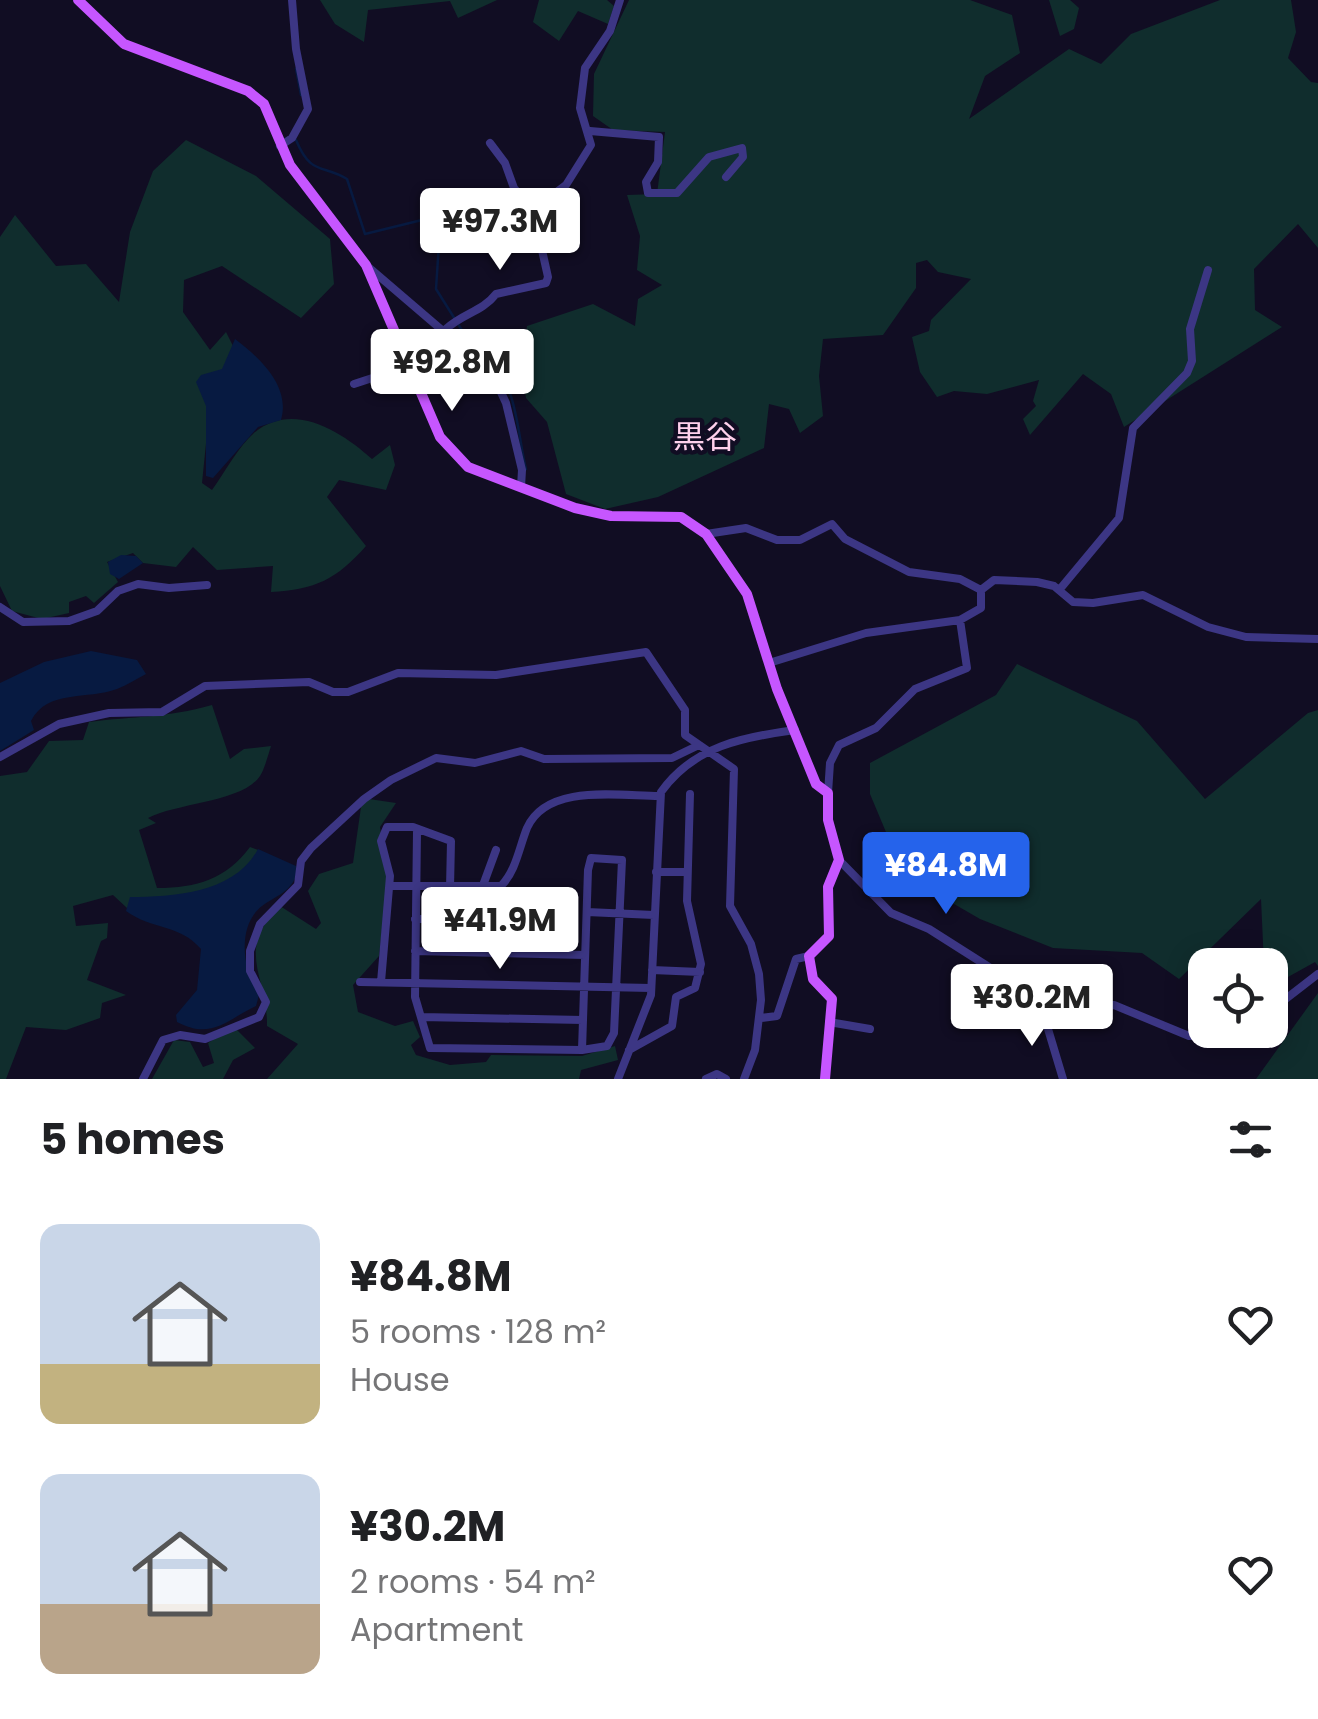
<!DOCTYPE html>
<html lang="en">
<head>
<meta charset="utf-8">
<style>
	:root { --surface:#fff; --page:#f6f6f6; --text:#202124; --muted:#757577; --accent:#2563eb }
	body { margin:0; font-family:Poppins,"Noto Sans JP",sans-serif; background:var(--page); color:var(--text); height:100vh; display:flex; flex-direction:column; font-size:38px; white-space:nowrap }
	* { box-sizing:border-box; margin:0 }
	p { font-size:32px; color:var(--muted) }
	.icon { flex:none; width:55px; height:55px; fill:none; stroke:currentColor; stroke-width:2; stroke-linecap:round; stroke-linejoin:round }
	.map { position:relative; height:1079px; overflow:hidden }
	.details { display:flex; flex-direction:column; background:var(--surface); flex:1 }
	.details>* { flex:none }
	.fabs { position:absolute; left:1188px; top:948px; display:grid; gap:20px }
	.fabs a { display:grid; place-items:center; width:100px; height:100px; border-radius:20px; background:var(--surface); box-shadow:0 5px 25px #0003; font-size:50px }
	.price { position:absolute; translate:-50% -85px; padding:0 22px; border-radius:10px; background:#fff; color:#222; font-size:32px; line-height:65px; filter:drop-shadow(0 2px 5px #0008) }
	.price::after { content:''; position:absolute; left:50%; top:60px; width:30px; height:22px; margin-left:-15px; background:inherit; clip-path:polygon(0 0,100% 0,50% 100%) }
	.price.active { background:var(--accent); color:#fff }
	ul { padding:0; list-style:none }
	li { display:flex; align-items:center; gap:30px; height:250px; padding:0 40px }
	li span { display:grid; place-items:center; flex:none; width:280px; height:200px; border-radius:20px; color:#555 }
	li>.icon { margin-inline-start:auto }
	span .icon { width:120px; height:120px; fill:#fffc; stroke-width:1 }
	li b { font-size:42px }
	h2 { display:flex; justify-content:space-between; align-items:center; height:120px; padding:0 40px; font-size:42px }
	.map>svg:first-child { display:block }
	.green { fill:#102d2d }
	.water { fill:#071a41 }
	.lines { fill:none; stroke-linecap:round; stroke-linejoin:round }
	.stream { stroke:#071a41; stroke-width:2.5 }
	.minor { stroke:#3c3684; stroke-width:8 }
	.major { stroke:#c656ff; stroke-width:10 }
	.labels { text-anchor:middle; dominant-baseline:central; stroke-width:9; stroke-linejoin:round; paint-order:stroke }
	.quarter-label { font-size:32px; fill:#ffd1ec; stroke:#110d23 }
</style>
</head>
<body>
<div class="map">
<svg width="1318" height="1079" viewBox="0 0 1318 1079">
	<rect width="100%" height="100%" fill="#110d23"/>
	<path class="green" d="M320 0H497L458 18 450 1 368 10 364 42 335 24Z
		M539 0H607L614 6 608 24 578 11 559 41 533 22Z
		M629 0H970L1012 15 1020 53 985 76 969 119 1069 49 1101 64 1131 34 1220 0H1291L1296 32 1288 58 1311 82 1318 83V248L1298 224 1254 269 1255 310 1282 327 1124 427 1111 394 1083 374 1030 435 1023 419 1036 406 1033 401 1039 380 987 394 954 391 937 397 920 372 912 337 929 331 931 320 971 279 938 272 927 260 916 263V288L883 335 823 339 819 376 823 416 800 433 789 409 769 404 764 448 658 497 605 509 566 494 547 422 526 398 521 369 527 326 593 304 635 326 638 299 662 285 637 270 640 236 627 195 657 194 665 132 613 130 593 116 594 74Z
		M1049 0H1070L1079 8 1074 29 1060 36Z
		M186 140 256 176 330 239 334 284 301 318 222 266 184 280 183 312 210 350 226 332 235 350 209 414 202 483 212 490C225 472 238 447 254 433 293 400 342 432 372 459L390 445 395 465 386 490 339 480 327 497 366 546C337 579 315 590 271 592L273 566 217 570 193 547 176 567 143 563 133 553 107 562 118 582 94 603 86 596 69 602V613L42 619 12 611 0 586V237L15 215 56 266 86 264 119 302 130 232 153 171Z
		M1017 664 1137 721 1205 799 1308 713 1318 710V966L1315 962 1270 987V965H1264L1261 899 1179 979 1142 953 1053 948 980 919 904 875 870 794V763L996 695Z
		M212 705 230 759 244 749 271 746C268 755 265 768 260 776 243 802 177 803 148 818L156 823 139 830 157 888C197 888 226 879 250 847L261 851 243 880 181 904 127 908 113 895 73 906 76 926 108 923 107 938 101 941 87 980 126 995 102 1003 100 1018 66 1030 26 1027 6 1079H0V776L27 772 49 741 83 740 89 722C135 716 166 718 212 705Z
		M369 799 396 803 380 827 388 878 379 956 353 985 358 1012 395 1026 413 1021 420 1037 411 1045 416 1055 450 1065 486 1062 491 1055 582 1056 615 1046 618 1060 581 1070 579 1079H267L298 1044 267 1026C268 976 234 951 280 906L316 929 321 923 308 891 319 874 353 863 361 807Z
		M1318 993V1079H1256Z
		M234 1027 255 1048 233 1060 223 1079H152L174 1040 190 1042 203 1067 214 1063 208 1043Z"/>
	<path class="water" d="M235 339C259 357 291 386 281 420L258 427 213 478 206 476V406L196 382 201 375 222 369Z
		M121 555 136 556 143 563 119 579 110 574 108 562Z
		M91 651 137 660 146 674C136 679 127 685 117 689 88 700 47 689 31 721L34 730 0 751V683L44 662Z
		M258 849 296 866 297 875C288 894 277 895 262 906 236 926 243 972 259 995L256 1006C225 1021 211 1040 177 1022L176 1015 197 990 201 949C180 924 152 930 126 911L130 897C174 897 235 893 258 849Z"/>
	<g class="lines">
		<path class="stream" d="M296 69 301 95
			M296 140C311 176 322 164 347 179L365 234 430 218 439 243 436 289 475 351C518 369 516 430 526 469"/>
		<path class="minor" d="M590 131 659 137 658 162 646 182 648 193H677L709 157 742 148 743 157 726 177
			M280 146 292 138 308 109 296 49 292 0
			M533 210 566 185 591 145 580 108 585 68 610 31 620 0
			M366 265 492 373 506 403 522 470 521 487
			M446 329C463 313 482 312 496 294L546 283 548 277 533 210 514 188 505 163 490 143
			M354 384 409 366
			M706 534 746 528 777 540H800L832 524 845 539 909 572 960 579 981 590
			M1060 589 1119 518 1133 428 1187 373 1192 361 1190 329 1208 270
			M981 590 994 580 1037 582 1054 586 1073 602 1093 603 1143 595 1208 627 1246 637 1318 639
			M0 607 23 622 69 621 97 611 118 591 138 584 169 588 207 585
			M769 663 866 633 960 620 981 608V590
			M0 757 59 724 109 713 162 712 205 686 309 682 333 692H348L398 673 496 675 646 652 685 710V735L734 769 730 906 751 944 759 974 761 1000 755 1050 744 1079
			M828 793 830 763 839 745 876 728 915 689 967 668 960 620
			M417 831 415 997 430 1048 582 1050 607 1046 614 1033 622 860 591 858 588 870 582 1050
			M839 860 891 913 929 929 1003 976 998 987 1042 1009 1114 1005 1189 1036 1228 1030
			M656 872H687
			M390 886H501C516 871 519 848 527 828 547 783 620 796 659 796
			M587 912 654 915
			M415 919H480L482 888 496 850
			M415 951 585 955
			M652 970 700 972
			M360 982 651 988
			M381 982 390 876 381 841 387 827H413L451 841 450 888
			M1042 1009 1063 1079
			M1270 1011 1318 974
			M421 1017 583 1020
			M761 1018 777 1016 796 959 809 956
			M829 1022 870 1029
			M629 1050 672 1026 676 997 695 988 701 964 687 901 690 794
			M143 1079 163 1040 180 1035 205 1039 259 1017 266 1002 250 971V951L260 924 298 885 301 861 311 848 364 799 391 780 436 758 475 763 521 751 544 759 672 758 699 745
			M618 1079 651 995 661 792C694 746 743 737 795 730
			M706 1079 717 1074 726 1079"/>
		<path class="major" d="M78 0 124 44 248 91 264 104 290 165 366 265 440 437 468 467 575 508 611 516 681 517 706 534 747 594 777 689 816 784 828 793V820L839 860 828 887 829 936 809 956 813 979 832 999 825 1079"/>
	</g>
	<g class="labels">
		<g class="quarter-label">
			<text x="705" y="436">黒谷</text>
		</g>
	</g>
</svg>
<div class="fabs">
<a><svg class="icon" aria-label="locate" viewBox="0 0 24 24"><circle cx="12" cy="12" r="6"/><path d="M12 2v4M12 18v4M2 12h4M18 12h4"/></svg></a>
</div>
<b class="price" style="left:500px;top:273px">¥97.3M</b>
<b class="price" style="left:452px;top:414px">¥92.8M</b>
<b class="price active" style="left:946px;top:917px">¥84.8M</b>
<b class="price" style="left:500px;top:972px">¥41.9M</b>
<b class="price" style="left:1032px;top:1049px">¥30.2M</b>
</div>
<section class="details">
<h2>5 homes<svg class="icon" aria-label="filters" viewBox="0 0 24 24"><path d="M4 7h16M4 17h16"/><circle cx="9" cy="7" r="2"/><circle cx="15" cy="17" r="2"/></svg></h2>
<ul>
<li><span style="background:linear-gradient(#c9d6e8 70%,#c2b280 0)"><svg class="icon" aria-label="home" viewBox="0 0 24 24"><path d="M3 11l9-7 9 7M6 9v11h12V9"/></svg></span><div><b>¥84.8M</b><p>5 rooms · 128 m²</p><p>House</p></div><svg class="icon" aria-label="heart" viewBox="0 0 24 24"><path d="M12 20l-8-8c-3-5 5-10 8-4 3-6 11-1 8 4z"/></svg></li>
<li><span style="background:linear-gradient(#c9d6e8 65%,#b9a48a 0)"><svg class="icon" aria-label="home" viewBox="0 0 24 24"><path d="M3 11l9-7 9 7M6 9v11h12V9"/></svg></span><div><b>¥30.2M</b><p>2 rooms · 54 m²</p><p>Apartment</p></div><svg class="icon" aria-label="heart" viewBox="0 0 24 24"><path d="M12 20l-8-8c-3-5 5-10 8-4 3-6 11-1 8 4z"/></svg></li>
</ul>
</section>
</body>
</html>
